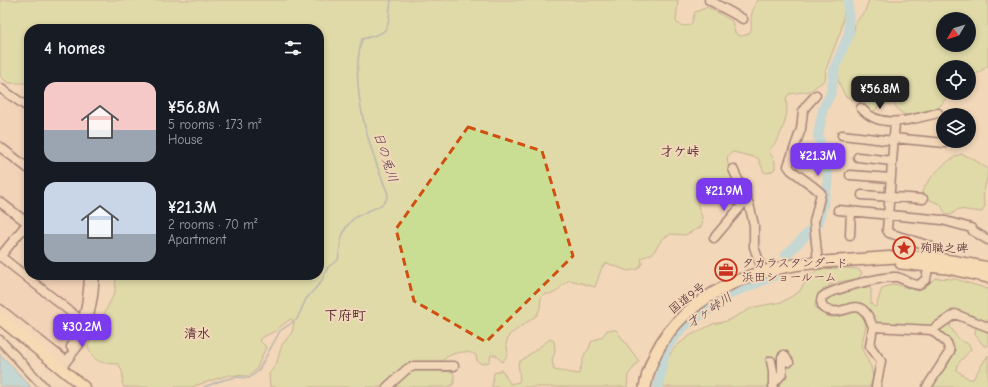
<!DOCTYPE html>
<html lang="en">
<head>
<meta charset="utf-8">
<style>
	:root { --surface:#171b24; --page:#20242c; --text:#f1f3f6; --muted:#9ea1a6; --accent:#7c3aed }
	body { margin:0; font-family:"Comic Neue","Klee One",sans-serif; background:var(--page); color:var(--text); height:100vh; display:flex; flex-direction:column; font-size:15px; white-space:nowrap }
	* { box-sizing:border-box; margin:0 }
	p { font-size:13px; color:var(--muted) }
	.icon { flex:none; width:22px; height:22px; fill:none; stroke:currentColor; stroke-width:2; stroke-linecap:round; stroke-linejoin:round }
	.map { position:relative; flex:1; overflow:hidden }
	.side { position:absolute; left:24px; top:24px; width:300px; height:256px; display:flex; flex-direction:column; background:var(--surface); border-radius:16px; box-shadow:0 2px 6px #0003 }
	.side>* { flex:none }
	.needle { width:26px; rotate:232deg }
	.controls { position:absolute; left:936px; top:12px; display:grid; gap:8px }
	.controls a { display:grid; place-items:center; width:40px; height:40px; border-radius:50%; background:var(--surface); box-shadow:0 2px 6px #0003; font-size:20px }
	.price { position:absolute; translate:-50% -34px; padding:0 9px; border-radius:8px; background:var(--accent); color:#fff; font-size:13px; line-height:26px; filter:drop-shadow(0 1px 2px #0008) }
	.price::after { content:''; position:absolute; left:50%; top:24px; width:12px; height:9px; margin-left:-6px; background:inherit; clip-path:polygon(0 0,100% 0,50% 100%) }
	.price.on { background:#222; color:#fff }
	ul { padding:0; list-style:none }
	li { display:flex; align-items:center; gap:12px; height:100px; padding:0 20px }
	li span { display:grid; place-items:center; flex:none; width:112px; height:80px; border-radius:12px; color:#555 }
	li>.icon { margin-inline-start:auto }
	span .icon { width:48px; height:48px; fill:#fffc; stroke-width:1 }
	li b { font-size:17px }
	h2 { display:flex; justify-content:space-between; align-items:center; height:48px; padding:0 20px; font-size:17px }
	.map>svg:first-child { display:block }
	.built { fill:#f3ceb5 }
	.green { fill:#cade93; stroke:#8a7e5f; fill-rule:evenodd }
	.water { fill:#8fd7f0; stroke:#738da1 }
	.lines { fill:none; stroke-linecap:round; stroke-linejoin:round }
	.stream { stroke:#738da1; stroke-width:1.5 }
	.river { stroke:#8fd7f0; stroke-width:10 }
	.minor-casing { stroke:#4a1f2b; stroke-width:11 }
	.major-casing { stroke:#4a1f2b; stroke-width:13 }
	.highway-casing { stroke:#4a1f2b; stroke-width:14 }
	.minor { stroke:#f2d7b9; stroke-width:8 }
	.major { stroke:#fbddab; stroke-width:10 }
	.highway { stroke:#fbddab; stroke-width:11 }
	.marked { fill:none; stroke:#d05011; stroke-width:3; stroke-dasharray:8 5; stroke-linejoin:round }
	.labels { text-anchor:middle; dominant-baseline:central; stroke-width:4; stroke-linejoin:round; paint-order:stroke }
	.poi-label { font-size:12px; fill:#4a1f2b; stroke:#f2d7b9; text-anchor:start }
	.street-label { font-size:12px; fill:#4a1f2b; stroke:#f2d7b9 }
	.neighbourhood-label { font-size:13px; font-weight:bold; fill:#4a1f2b; stroke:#f2d7b9 }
	.water-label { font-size:13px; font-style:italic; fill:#543b49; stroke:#f2d7b9 }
	.quarter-label { font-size:14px; font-weight:bold; fill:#4a1f2b; stroke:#f2d7b9 }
</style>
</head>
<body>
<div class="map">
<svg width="988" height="387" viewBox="0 0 988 387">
	<rect width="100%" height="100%" fill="#f2d7b9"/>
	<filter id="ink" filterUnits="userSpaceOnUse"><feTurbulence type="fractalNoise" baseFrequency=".025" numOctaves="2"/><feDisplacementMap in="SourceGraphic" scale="8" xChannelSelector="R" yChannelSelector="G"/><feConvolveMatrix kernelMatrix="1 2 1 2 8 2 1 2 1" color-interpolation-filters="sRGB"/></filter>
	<g filter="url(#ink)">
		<path class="built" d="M0 91 29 111V275H93L81 337 62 363 0 314Z"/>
		<path class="green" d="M0 0H678L676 22C682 27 684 26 691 25L695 12 708 7 732 21 735 33 739 36C754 35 751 29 751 19 751 13 755 5 758 0H846L841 30 826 69 825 80 810 91 789 94 786 98C789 114 784 128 776 142 774 146 770 147 769 152L775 161V169L768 173 764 172 758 158 733 152 728 155C724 167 738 175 736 186 724 195 714 183 701 189 691 209 707 213 701 227L685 235 671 234 662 239 653 253 641 258 642 263 638 269 628 271 607 263 602 267 595 287 570 280C557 286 561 295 544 294L541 298 540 308 537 315 509 335 506 344C509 351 508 356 502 362L496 355H491L489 362 482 364 477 361 476 355C464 348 447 354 439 364V370L442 372 452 371 454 375V384L448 387H270L269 374 276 365 282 345 292 332 294 323 292 319 289 320 275 331 261 338 259 340 266 347 256 370 248 376 229 375 191 387H124L122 383 123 374 119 364C102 363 94 364 88 346L115 292 116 275H319V29H29V86L26 83H8L0 76Z
			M869 0H988V66L969 79V67H943V93H953C943 98 941 109 931 113L928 110 908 116 900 112 894 104H881L873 112 869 113 860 102 845 96 838 80 839 62 853 36 855 23 865 11ZM943 19H969V45H943Z
			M961 154 972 158 988 169C988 182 980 193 985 206L982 212 958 209 951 215 946 214 940 204 925 198 922 192C928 178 947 159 961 154Z
			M836 267 858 269 862 273 858 279C841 281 816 284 815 306 828 323 839 317 857 310L863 314 866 326 861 347 871 367 873 377 870 387H661L667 360 673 349 689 336 713 324 727 321 754 307 782 302 799 292 809 276 817 270Z
			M936 278 955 279 988 289V324L964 314 935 326 923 328 875 324 868 312 825 307 824 296 844 290 868 287 871 289V304L874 307H876L882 288 894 284 919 291Z
			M949 321 951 322 950 327C953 331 955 335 958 338 964 344 969 341 971 349L957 365 956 370 969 379H973L988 355V387H929L937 373 947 367 954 354 953 348 939 332V329Z
			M979 324 988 329V346L983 345 975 334 976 327Z
			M607 330H616L639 361 628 375 627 387H492L494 373 502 370 510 384 519 382 520 378 518 363 550 339 554 341 555 352 552 360 554 370 579 374 585 353 589 349 591 342 603 336Z"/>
		<path class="water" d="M0 354 31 387H0Z"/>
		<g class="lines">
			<path class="stream" d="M204 387 223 380 236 377 249 378 258 371 280 331 297 319 306 299 321 282 328 267 338 260C341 245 340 233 350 222 361 209 387 210 388 194 370 150 348 87 362 39 393 32 387 29 391 0"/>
			<path class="river" d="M818 224 828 182 827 164 818 136 823 109 831 93 835 67 849 34 848 0
				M786 255 812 229
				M658 387 666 348 682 328 734 292 774 276"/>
			<g class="minor-casing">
				<path id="minor" d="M709 0 743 19
					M0 88 29 108
					M816 95 806 106 803 111 801 129 788 166 791 170 814 187 821 193 814 222 818 263
					M861 108C881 131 912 119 938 113
					M895 122 887 230 889 233 930 246 932 249 926 279 919 285C910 285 904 278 896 277 883 276 832 289 822 297L821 301 823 308C847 321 859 288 873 327L932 330 947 343 950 351 927 387
					M842 135 893 141
					M893 138 945 143
					M0 147 29 169
					M858 157 892 161
					M733 169 749 204 754 225V247L763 272
					M850 175 891 178
					M862 195 923 199
					M0 202 29 224
					M838 210 942 220 971 228 973 231 988 240
					M850 235 851 211
					M714 238 747 199
					M0 256 82 321
					M0 257 29 221
					M0 309 62 358
					M873 327 870 346 881 361 876 387
					M932 330 955 314 988 327
					M0 340 44 387
					M71 347C85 327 88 299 89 275
					M771 361 773 371V386
					M61 368 85 337 93 296 95 275
					M773 384 782 374V357L784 355 789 362
					M387 387 407 369 414 366H454"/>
			</g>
			<g class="major-casing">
				<path id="major" d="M0 319 84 387"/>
			</g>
			<g class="highway-casing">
				<path id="highway" d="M901 263 947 268 988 277
					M645 387C657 317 724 277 789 266 810 262 831 262 852 260 874 259 895 256 916 257 940 258 964 263 988 268"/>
			</g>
			<use href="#minor" class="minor"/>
			<use href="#major" class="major"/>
			<use href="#highway" class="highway"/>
		</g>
	</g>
	<path d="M0 0H988V387H0ZM468 127 542 151 573 256 486 342 414 301 396 229Z" fill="#f2d7b9" fill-opacity=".55" fill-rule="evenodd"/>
	<path class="marked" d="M468 127 542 151 573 256 486 342 414 301 396 229Z"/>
	<defs>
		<g id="sight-ring" transform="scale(1.15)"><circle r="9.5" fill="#f2d7b9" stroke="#c8321e" stroke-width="1.5"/><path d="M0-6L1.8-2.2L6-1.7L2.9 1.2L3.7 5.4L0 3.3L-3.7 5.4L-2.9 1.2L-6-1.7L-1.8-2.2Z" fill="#c8321e"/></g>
		<g id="office-ring" transform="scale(1.15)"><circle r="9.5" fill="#f2d7b9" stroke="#c8321e" stroke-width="1.5"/><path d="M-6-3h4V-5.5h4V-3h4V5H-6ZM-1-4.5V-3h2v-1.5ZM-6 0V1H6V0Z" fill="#c8321e"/></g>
	</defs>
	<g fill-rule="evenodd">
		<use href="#sight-ring" x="904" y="248"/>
		<use href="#office-ring" x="726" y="270"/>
	</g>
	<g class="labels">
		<g class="poi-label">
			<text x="920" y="248">殉職之碑</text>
			<text x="742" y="263">タカラスタンダード<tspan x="742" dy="14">浜田ショールーム</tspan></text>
		</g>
		<g class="street-label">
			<text transform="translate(687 298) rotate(-38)">国道9号</text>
		</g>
		<g class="neighbourhood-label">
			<text x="680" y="151">才ケ峠</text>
			<text x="197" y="333">清水</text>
		</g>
		<g class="water-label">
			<text transform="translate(386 157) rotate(72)">日の兎川</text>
			<text transform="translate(709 310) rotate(-34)">才ヶ峠川</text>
		</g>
		<g class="quarter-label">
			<text x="345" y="315">下府町</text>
		</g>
	</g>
</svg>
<div class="controls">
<a><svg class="needle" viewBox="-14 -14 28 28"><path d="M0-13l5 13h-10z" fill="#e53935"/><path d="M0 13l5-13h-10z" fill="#9ea1a6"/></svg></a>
<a><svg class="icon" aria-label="locate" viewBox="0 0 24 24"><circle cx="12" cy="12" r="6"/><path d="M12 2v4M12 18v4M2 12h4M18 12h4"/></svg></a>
<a><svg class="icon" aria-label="layers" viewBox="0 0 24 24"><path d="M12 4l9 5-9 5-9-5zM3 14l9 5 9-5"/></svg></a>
</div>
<b class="price on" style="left:880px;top:110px">¥56.8M</b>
<b class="price" style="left:818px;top:177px">¥21.3M</b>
<b class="price" style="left:724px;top:212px">¥21.9M</b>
<b class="price" style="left:82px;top:348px">¥30.2M</b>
<section class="side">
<h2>4 homes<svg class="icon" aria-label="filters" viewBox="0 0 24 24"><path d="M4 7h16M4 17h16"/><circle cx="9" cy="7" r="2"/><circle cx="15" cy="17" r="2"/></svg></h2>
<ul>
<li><span style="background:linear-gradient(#f6c9c9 60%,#9aa5b1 0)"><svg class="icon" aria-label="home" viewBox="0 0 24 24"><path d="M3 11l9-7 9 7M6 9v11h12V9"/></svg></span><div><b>¥56.8M</b><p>5 rooms · 173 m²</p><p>House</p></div></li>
<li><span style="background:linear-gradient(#c9d6e8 65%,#9aa5b1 0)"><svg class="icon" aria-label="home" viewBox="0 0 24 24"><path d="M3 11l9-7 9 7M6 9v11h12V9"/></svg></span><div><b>¥21.3M</b><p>2 rooms · 70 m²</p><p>Apartment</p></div></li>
</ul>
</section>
</div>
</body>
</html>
